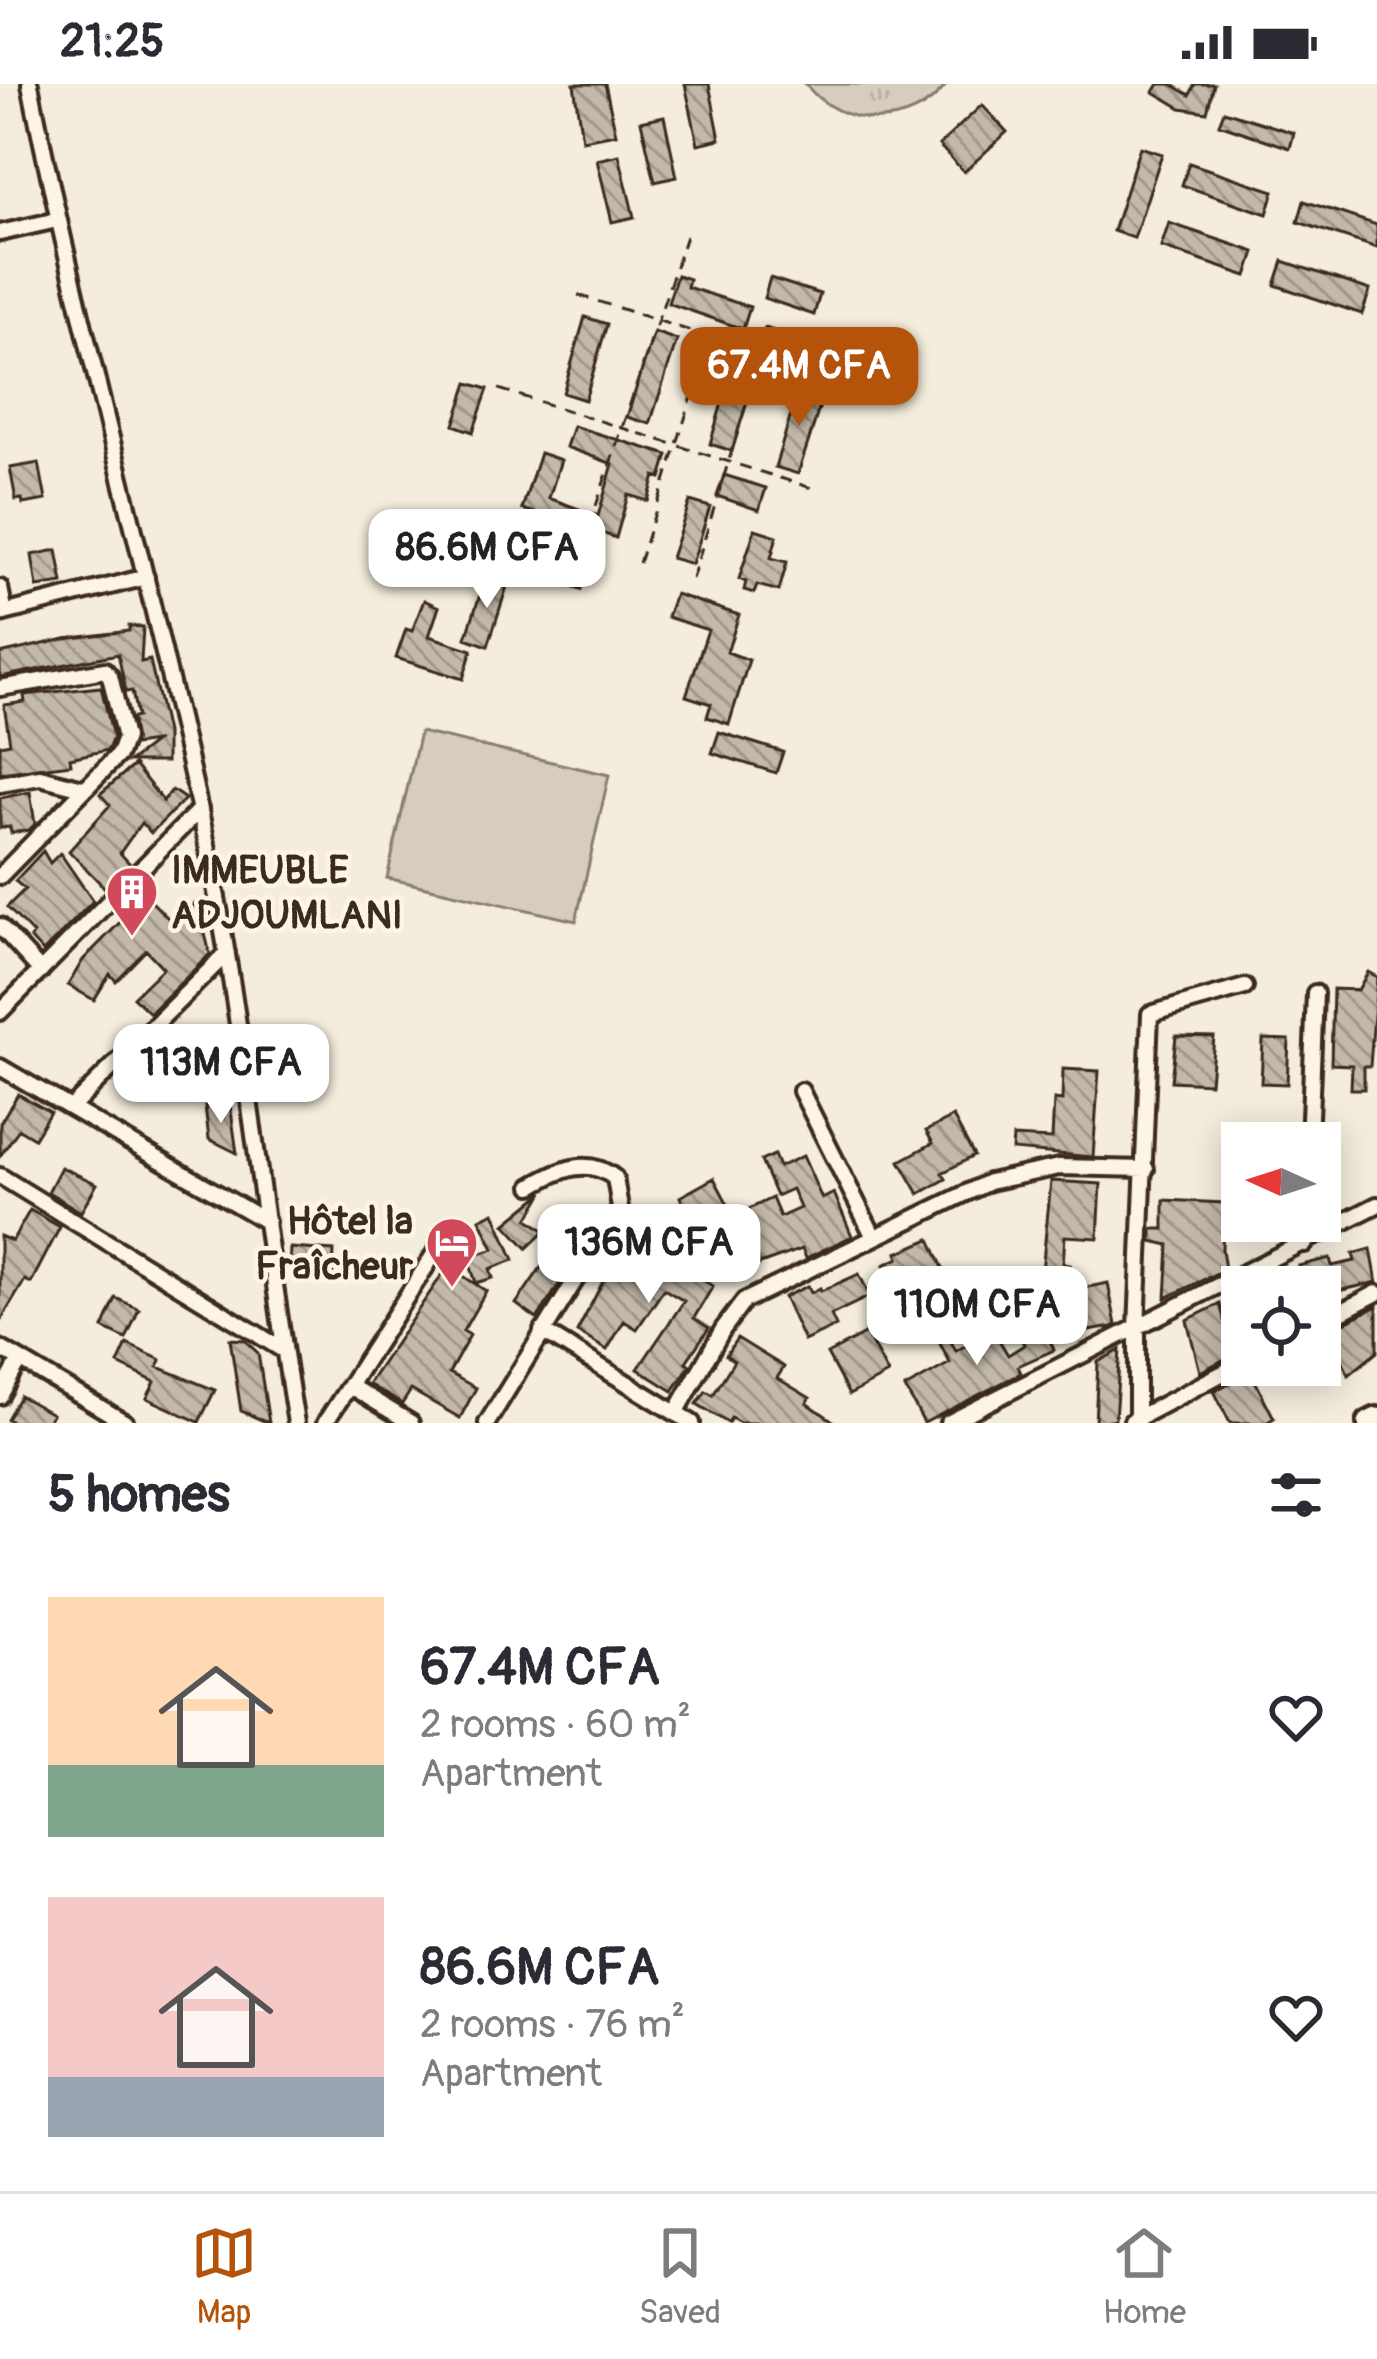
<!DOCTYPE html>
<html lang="en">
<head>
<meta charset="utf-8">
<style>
	:root { --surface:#fff; --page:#f2f2f3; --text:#2b2b33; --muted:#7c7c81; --line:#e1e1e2; --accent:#b45309 }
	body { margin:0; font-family:Pangolin,sans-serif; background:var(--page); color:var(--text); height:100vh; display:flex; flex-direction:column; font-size:45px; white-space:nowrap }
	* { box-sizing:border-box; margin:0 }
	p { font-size:39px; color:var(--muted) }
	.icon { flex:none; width:66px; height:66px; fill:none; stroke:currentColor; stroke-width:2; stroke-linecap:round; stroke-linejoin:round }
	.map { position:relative; height:1339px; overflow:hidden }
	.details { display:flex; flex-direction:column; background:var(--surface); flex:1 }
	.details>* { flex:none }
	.needle { width:78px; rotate:273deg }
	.controls { position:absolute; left:1221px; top:1038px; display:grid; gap:24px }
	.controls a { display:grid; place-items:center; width:120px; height:120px; border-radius:0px; background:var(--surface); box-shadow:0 6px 30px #0003; font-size:60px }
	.price { position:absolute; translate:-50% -102px; padding:0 27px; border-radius:24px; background:#fff; color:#222; font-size:39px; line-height:78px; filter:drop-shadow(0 3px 6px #0008) }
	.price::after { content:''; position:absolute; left:50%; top:72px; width:36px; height:27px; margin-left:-18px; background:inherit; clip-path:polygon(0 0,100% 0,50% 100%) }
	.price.active { background:var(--accent); color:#fff }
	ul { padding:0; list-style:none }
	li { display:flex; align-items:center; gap:36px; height:300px; padding:0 48px }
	li span { display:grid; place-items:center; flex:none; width:336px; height:240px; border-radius:0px; color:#555 }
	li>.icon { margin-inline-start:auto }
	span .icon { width:144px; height:144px; fill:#fffc; stroke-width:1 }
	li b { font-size:51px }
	h2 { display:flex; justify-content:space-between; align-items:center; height:144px; padding:0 48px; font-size:51px }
	.status { display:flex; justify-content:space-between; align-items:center; height:84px; padding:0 60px; background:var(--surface); direction:ltr }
	.status svg { height:33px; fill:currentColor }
	.menu { display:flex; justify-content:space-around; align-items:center; height:168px; border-top:3px solid var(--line); background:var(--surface); font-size:33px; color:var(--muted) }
	.menu a { display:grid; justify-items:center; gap:6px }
	.menu .active { color:var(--accent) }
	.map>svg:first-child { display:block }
	.grass { fill:url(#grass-tufts); stroke:#887c6e; stroke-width:3 }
	.pitch { fill:#d6cdbd; stroke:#887c6e; stroke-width:3 }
	.building { fill:url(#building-back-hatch); stroke:#3b2a1e; stroke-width:3 }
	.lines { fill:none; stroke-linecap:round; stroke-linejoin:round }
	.minor-casing { stroke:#3b2a1e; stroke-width:22 }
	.highway-casing { stroke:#3b2a1e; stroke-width:30 }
	.path { stroke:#3b2a1e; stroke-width:3; stroke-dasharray:12 9; stroke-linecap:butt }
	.minor { stroke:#fcf5e5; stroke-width:14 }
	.highway { stroke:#fcf5e5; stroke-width:21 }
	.labels { text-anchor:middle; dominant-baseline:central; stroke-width:9; stroke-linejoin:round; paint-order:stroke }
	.poi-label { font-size:39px; font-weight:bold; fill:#3b2a1e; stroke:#fcf5e5; text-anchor:start }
</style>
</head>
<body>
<div class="status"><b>21:25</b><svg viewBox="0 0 49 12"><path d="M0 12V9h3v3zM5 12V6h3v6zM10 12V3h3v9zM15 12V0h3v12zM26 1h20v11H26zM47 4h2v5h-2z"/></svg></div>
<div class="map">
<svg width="1377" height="1339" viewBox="0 0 1377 1339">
	<defs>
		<pattern id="grass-tufts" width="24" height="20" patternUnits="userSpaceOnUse" patternTransform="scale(3)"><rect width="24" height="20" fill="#d6cdbd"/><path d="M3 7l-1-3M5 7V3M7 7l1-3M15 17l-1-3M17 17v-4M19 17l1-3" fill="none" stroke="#b9b0a2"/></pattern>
		<pattern id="building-back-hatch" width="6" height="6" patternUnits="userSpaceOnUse" patternTransform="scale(3)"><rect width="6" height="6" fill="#c3b9aa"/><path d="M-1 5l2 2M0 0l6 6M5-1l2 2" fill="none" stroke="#a0978a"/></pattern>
	</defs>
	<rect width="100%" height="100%" fill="#f4eddd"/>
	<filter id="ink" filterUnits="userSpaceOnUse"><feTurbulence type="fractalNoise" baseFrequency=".00833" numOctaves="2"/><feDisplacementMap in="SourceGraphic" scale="24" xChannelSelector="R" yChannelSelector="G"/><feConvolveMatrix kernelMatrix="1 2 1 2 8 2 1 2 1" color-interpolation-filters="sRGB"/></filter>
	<g filter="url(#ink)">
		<path class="grass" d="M805 0H947C911 48 842 46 805 0Z"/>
		<path class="pitch" d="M420 648 609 691 576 837 387 794Z"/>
		<path class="building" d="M574 0H605L616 50 582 56Z
			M685 0H709L720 55 698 60Z
			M1159 0H1171L1190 11 1195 0H1214L1207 28 1181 24 1154 8Z
			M982 21 1007 48 964 88 939 61Z
			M1224 27 1294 49 1290 64 1219 40Z
			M664 32 677 93 655 98 641 37Z
			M1140 63 1162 70 1134 154 1113 147Z
			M619 71 634 133 612 138 597 76Z
			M1189 79 1274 107 1267 130 1182 101Z
			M1304 117 1377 141V164L1298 138Z
			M1169 139 1255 168 1247 192 1161 163Z
			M1283 177 1370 206 1362 230 1275 201Z
			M677 191 689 195 687 203 750 223 743 245 668 219Z
			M770 194 820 210 814 231 764 214Z
			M585 233 607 240 585 316 563 309Z
			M765 244 805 257 798 279 759 267Z
			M654 248 677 256 650 340 627 333Z
			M733 281 756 288 732 367 710 360Z
			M468 299 488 305 473 348 454 341Z
			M800 301 824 309 798 390 775 383Z
			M573 342 668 371 661 394 655 392 648 417 628 411 616 454 545 429 544 432 522 425 540 369 561 376 549 414 598 432 613 380 566 363Z
			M39 379 46 416 23 420 22 415 16 416 10 384Z
			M724 391 766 404 759 426 717 412Z
			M690 417 710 423 692 480 671 474Z
			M755 445 777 452 771 474 787 478 779 507 757 501 754 509 744 506 746 498 739 495Z
			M524 462 588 483 581 505 517 484Z
			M57 466 63 499 37 503 32 471Z
			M486 492 508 499 488 562 466 554Z
			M675 510 739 531 727 568 749 576 729 640 707 633 711 620 686 612 708 546 667 533Z
			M424 516 439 523 429 552 472 566 463 595 396 574 406 545 412 547Z
			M129 542 143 543 141 578 150 576 166 649V678H129L155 658 134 661 132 634 137 633 132 607 126 608 118 570 0 593V570L65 555 129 547Z
			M101 603 113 653 108 666 70 674 71 680 0 689V661L10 659 4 621 25 618 24 611Z
			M719 648 783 668 776 689 712 669Z
			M134 681 163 717 172 706 185 715 151 749 141 739 120 769 130 780 106 805 69 767 110 721 100 710Z
			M30 708 35 740 29 746 11 749 10 743 0 744V714Z
			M43 767 50 779 60 769 93 817 43 868 30 854 33 850 7 823 25 805 15 797Z
			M146 812 175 841 197 817 210 870 150 929 133 913 163 884 146 866 116 897 110 890 94 916 68 901 83 876Z
			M1368 888 1377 893 1370 982H1364V1005H1351L1352 981 1331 980 1333 905 1358 906Z
			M1176 952 1214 953 1210 999 1171 997Z
			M218 955 224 994 186 1000 183 983 196 981 193 959Z
			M1263 955 1289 956 1287 1000 1261 999Z
			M1063 985 1099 987 1093 1073 1012 1066 1013 1053 1052 1055 1054 1016 1062 1017Z
			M18 1010 50 1028 34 1054 19 1045 0 1072V1039Z
			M230 1020 237 1069 209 1055 205 1022Z
			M953 1033 974 1072 942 1089 946 1095 919 1110 900 1077 933 1059 926 1047Z
			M774 1071 779 1083 803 1072 822 1115 834 1109 852 1152 806 1174 802 1165 760 1180 746 1147 707 1174 680 1113 714 1094 734 1132 772 1114 780 1133 800 1124 792 1105 776 1112 761 1077Z
			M61 1083 97 1100 81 1128 48 1108Z
			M1051 1097 1101 1100 1098 1154 1065 1152 1063 1180 1070 1181 1068 1207 1108 1199 1116 1241 1112 1243 1089 1247 1086 1230 1038 1227Z
			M544 1108 528 1135 545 1147 527 1164 505 1140Z
			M1164 1116 1224 1119 1222 1165 1225 1185 1166 1214 1169 1161 1152 1157V1145H1164Z
			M30 1126 60 1143 31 1199 25 1196 0 1238V1152L12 1157Z
			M494 1128 514 1176 490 1185 493 1194 476 1199 468 1174 494 1165 480 1135Z
			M632 1148 681 1176 678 1181 713 1202 694 1234 709 1244 686 1278 690 1281 673 1307 638 1285 684 1217 664 1205 637 1245 624 1237 607 1266 577 1248 613 1178 606 1174 612 1164 620 1168Z
			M555 1155 579 1169 537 1235 516 1220 546 1176Z
			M930 1155 951 1202 898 1225 882 1199 891 1194 884 1181 899 1174 897 1169Z
			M290 1164 334 1167 333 1190 289 1187Z
			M1371 1165 1377 1198 1338 1207 1340 1216 1320 1222V1203H1304L1298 1182 1330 1174 1332 1182 1355 1177 1353 1170Z
			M448 1182 486 1207 463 1247 470 1251 449 1289 476 1304 460 1334 411 1306 402 1320 368 1300Z
			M859 1190 870 1212 831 1231 836 1242 804 1257 784 1213 808 1202 811 1209 820 1204 821 1207Z
			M116 1214 139 1225 126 1255 103 1244Z
			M1220 1220 1234 1270 1200 1288 1187 1236Z
			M1377 1222V1268L1349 1291 1327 1248Z
			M1037 1227 1054 1266 1018 1282 1021 1289 924 1339 905 1304 950 1279 935 1250 944 1245 956 1267 993 1246 1008 1271 1024 1261 1014 1237Z
			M866 1249 888 1290 849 1311 827 1270Z
			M737 1254 784 1283 777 1294 810 1314 807 1319 836 1339H740L731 1334 728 1339 697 1320 706 1307 713 1311 734 1277 726 1271Z
			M230 1255 244 1256 258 1269 269 1339 241 1327Z
			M127 1260 161 1276 158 1283 215 1306 199 1338 147 1314 155 1298 118 1280Z
			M1120 1266 1115 1335 1095 1339 1098 1278Z
			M1251 1289 1274 1334 1266 1339H1230L1214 1307Z
			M20 1312 52 1330 47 1339H14L7 1335Z"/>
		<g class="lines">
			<g class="minor-casing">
				<path id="minor" d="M30 0C78 244 148 484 200 727 243 929 262 1135 296 1339
					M0 149 57 136
					M0 504 5 529
					M0 530 146 493
					M0 604 105 586 110 592 125 654 119 670 0 792
					M0 700 40 693 83 704
					M0 842 41 887
					M0 928 200 725
					M0 983 267 1138
					M801 1007 874 1153
					M71 1024 227 869
					M1309 1059 1315 909
					M0 1092 283 1266
					M1305 1160 1306 1137
					M1320 1239 1377 1209
					M542 1247 692 1339
					M0 1264 126 1339
					M350 1302 411 1339
					M0 1312 20 1276
					M676 1329 723 1245 744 1217 989 1098 1059 1083 1146 1085
					M1132 1337 1242 1279
					M325 1339 438 1164
					M487 1339 620 1124 615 1094C588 1072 559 1086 532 1102
					M948 1339 1377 1121
					M1137 1339V1245L1150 930 1245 903"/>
			</g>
			<g class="highway-casing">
				<path id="highway" d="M1369 1339 1377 1335"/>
			</g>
			<path class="path" d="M578 211 853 299
				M499 305 818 406
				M596 422 686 152
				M639 479 711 253
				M692 495 761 273"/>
			<use href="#minor" class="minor"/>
			<use href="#highway" class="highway"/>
		</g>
	</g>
	<defs>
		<g id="building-pin" transform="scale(2.7)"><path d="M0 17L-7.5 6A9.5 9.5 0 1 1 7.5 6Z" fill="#d1495b" stroke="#fcf5e5"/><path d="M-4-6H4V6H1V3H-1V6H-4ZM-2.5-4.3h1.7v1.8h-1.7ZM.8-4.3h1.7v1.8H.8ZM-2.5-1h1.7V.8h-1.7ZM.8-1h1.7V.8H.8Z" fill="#fff"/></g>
		<g id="hotel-pin" transform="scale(2.7)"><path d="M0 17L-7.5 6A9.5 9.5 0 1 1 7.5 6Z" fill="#d1495b" stroke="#fcf5e5"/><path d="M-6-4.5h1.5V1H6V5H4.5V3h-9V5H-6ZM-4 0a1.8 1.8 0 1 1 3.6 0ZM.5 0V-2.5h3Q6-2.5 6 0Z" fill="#fff"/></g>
	</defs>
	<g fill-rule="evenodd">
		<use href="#building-pin" x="132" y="808"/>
		<use href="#hotel-pin" x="452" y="1159"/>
	</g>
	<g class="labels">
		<g class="poi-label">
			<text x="171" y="786">IMMEUBLE<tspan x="171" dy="45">ADJOUMLANI</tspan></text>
			<text x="413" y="1137" text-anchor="end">Hôtel la<tspan x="413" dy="45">Fraîcheur</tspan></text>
		</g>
	</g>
</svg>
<div class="controls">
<a><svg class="needle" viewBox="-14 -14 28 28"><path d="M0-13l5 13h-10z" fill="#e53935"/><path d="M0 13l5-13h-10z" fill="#7c7c81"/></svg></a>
<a><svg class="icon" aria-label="locate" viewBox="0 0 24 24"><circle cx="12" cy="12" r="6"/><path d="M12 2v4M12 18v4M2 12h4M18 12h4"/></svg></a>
</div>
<b class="price active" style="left:799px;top:345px">67.4M CFA</b>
<b class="price" style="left:487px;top:527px">86.6M CFA</b>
<b class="price" style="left:221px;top:1042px">113M CFA</b>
<b class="price" style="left:649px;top:1222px">136M CFA</b>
<b class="price" style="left:977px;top:1284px">110M CFA</b>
</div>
<section class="details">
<h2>5 homes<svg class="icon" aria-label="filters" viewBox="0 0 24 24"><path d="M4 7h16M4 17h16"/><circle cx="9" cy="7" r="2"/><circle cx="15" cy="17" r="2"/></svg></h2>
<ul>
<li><span style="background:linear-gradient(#ffd9b3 70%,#7fa58c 0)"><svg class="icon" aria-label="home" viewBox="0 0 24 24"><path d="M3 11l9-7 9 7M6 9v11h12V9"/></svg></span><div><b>67.4M CFA</b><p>2 rooms · 60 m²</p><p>Apartment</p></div><svg class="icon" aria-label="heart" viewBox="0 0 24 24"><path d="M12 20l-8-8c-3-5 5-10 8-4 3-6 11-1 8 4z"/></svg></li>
<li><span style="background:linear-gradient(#f6c9c9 75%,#9aa5b1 0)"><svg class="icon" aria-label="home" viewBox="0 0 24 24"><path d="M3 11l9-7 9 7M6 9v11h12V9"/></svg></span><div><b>86.6M CFA</b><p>2 rooms · 76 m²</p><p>Apartment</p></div><svg class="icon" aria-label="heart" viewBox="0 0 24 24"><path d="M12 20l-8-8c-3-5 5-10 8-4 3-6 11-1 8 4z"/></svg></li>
</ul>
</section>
<nav class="menu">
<a class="active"><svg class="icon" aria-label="map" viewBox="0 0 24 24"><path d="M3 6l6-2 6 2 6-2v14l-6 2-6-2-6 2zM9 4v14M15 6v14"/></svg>Map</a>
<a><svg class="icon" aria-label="saved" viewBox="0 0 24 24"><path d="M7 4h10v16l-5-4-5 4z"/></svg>Saved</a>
<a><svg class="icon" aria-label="home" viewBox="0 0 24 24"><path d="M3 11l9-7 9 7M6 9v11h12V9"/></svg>Home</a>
</nav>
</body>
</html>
